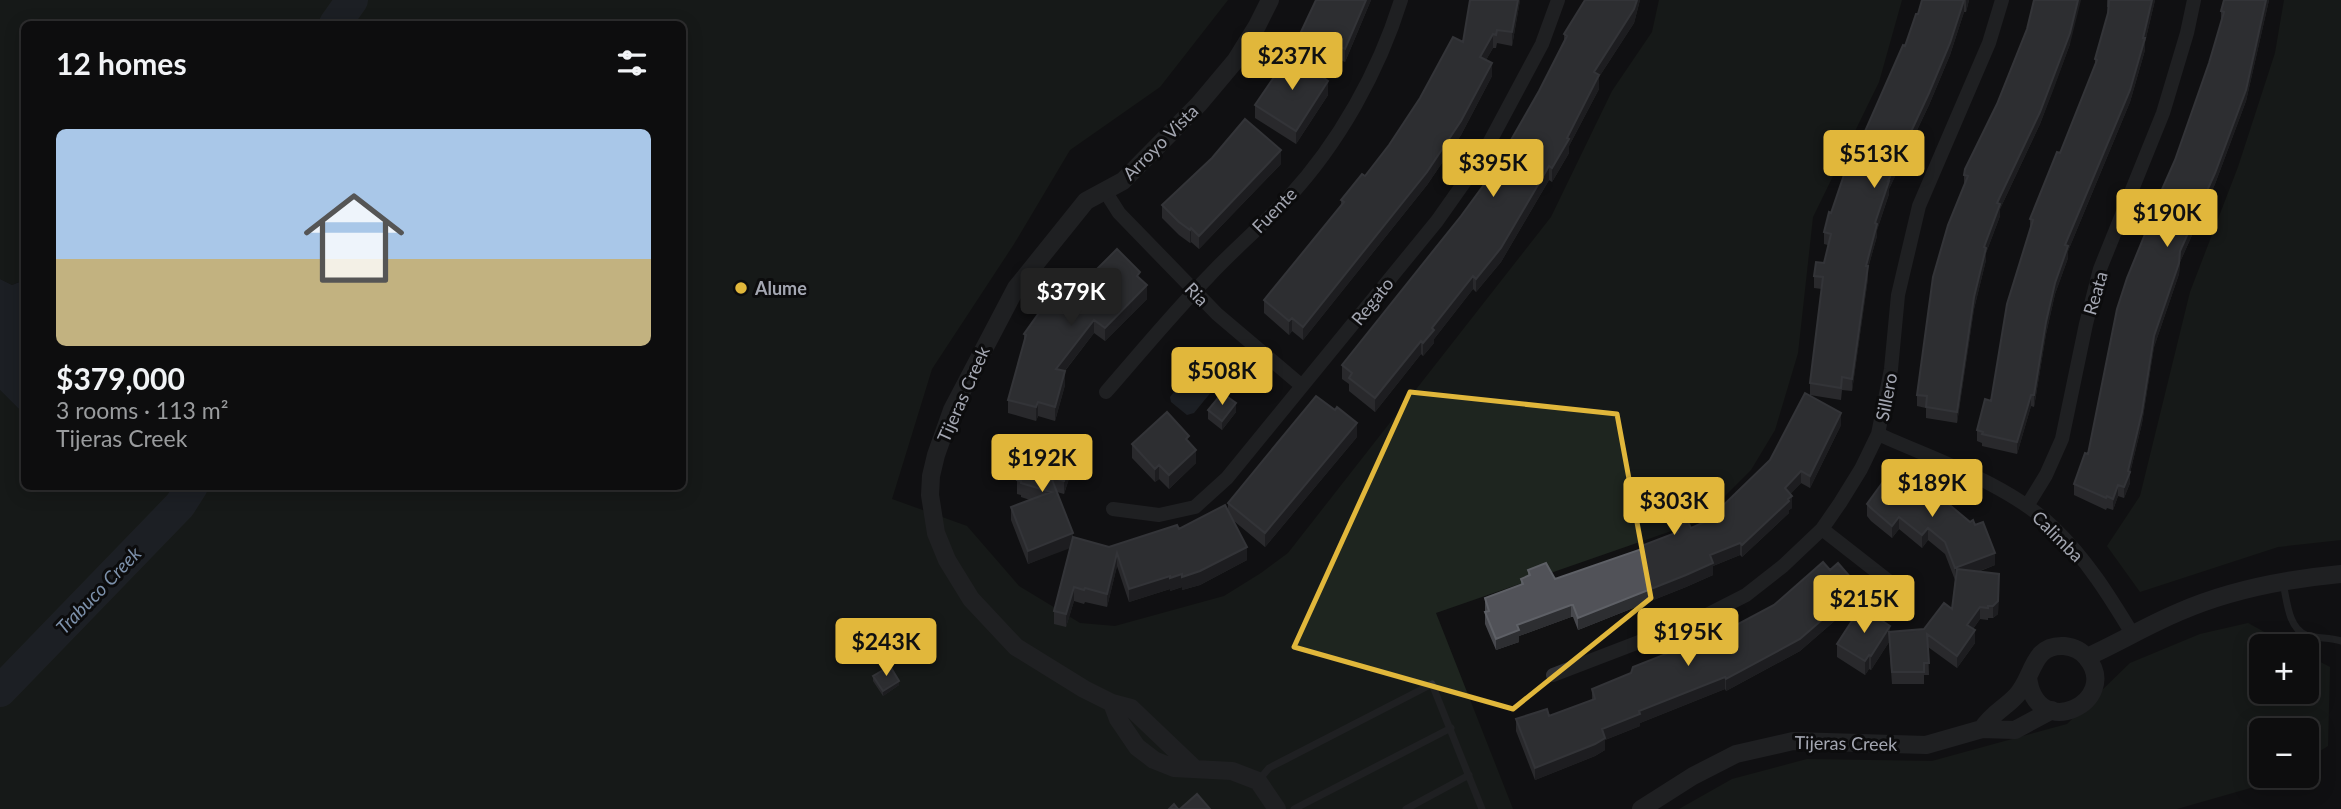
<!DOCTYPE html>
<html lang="en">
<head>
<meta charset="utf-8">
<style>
	:root { --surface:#0d0d0e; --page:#1b1b1c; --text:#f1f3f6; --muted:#9a9c9e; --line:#2d2d2e; --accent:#e1b73b }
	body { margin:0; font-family:Lato,sans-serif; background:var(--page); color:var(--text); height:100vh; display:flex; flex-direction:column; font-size:26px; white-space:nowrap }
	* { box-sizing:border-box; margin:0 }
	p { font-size:23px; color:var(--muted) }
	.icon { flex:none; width:38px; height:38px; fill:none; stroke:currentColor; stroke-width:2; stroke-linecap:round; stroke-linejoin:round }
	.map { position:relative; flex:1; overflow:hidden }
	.side { position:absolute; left:21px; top:21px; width:665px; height:469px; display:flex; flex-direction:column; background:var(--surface); border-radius:10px; box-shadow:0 4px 18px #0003,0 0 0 2px var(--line) }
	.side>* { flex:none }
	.controls { position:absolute; left:2249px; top:634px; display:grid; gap:14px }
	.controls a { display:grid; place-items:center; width:70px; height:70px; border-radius:10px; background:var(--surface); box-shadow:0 4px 18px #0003,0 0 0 2px var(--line); font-size:35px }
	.price { position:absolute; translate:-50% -60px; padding:0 16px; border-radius:7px; background:var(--accent); color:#111; font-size:23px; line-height:46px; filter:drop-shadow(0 2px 4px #0008) }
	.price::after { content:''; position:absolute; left:50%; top:42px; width:21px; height:16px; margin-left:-10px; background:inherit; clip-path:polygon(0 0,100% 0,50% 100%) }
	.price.current { background:#222; color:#fff }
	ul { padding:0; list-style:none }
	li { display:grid; align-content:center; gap:14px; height:371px; padding:0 35px }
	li+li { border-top:2px solid var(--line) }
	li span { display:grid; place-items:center; height:217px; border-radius:10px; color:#555 }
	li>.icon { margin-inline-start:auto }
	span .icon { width:126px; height:126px; fill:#fffc; stroke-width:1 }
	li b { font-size:30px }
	h2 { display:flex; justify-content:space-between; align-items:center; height:84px; padding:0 35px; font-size:30px }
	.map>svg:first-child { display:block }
	.green { fill:#1e251f }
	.water { fill:#2c323a }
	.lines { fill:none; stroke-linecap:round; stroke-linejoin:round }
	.river { stroke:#2c323a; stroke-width:32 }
	.service { stroke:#323337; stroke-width:7 }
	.minor { stroke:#323337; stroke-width:14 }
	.tertiary { stroke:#323337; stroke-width:18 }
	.wall { fill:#47484d }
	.shaded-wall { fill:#2d2e31 }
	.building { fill:#515258; stroke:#5e6066; stroke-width:2 }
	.marked { fill:none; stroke:#e1b73b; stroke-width:5; stroke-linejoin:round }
	.poi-dot { fill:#e1b73b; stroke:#0c0c0d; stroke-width:2.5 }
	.labels { text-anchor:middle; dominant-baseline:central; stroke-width:6; stroke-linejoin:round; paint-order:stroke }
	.street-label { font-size:18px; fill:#a4a7b2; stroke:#0c0c0d }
	.poi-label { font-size:18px; font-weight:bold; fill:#a4a7b2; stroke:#0c0c0d; text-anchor:start }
	.water-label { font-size:19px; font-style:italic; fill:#7d91ab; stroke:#0c0c0d }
</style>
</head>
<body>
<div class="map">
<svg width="2341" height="809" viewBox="0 0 2341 809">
	<rect width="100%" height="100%" fill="#111112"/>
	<path class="green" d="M0 0H1228L1160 87 1070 150 1014 244 932 369 892 499 967 526 1019 586 1080 623 1115 626 1224 596 1261 573 1288 553 1551 217 1612 91 1652 32 1659 0H1902L1879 82 1813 217 1798 353 1775 430 1751 470 1700 521 1436 613 1513 809H0V390L24 414V486H682V24H24V283L21 281 12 285 0 279Z
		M2284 0H2341V540L2278 547 2140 592 2107 546 2140 496 2190 292 2238 167 2275 53Z
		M2248 623 2290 646H2261V691H2306L2307 655 2330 667 2328 746 2307 759 2306 730H2261V775H2278L2261 785 2177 809H1679L1732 779 1807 759 1932 761 2067 724 2130 663 2200 634Z"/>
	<path class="water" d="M0 279 12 285 22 281 24 283V414L0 390Z
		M1208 373 1215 379 1216 386 1194 413 1187 415 1171 402 1170 397 1177 388 1198 387 1200 383 1198 381 1204 374Z"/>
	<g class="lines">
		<path class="river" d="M335 24 352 0
			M0 691 180 505 192 486"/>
		<path class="service" d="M2283 583C2287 600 2288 628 2306 635 2317 639 2330 637 2341 641
			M1258 781 1269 768 1432 684 1482 809
			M1294 809 1451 728
			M1406 809 1469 775"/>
		<path class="minor" d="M1105 191 1119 213 1217 314 1302 386
			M1106 392C1140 353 1173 313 1209 276 1234 249 1263 225 1288 198 1339 143 1379 71 1401 0
			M1878 434C1935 460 2007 483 2053 527 2086 558 2110 597 2133 635
			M2027 506 2046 475 2062 439 2086 324 2100 269 2163 113 2187 33 2194 0
			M1113 509 1159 515 1195 507 1227 478 1437 221 1480 160 1542 44 1558 0
			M1822 529 1900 590
			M1553 675 1699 619 1746 595 1783 566 1822 529 1840 503 1861 469 1878 434 1891 369 1898 295 1919 206 1989 43 2002 0"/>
		<path class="tertiary" d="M2087 657C2118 643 2148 625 2179 612 2229 590 2287 579 2341 574
			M1112 703 1118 719 1137 747 1154 760 1174 768 1232 771 1258 781 1277 809
			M1982 729C1991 714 2005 708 2016 696 2034 678 2031 644 2064 646 2073 647 2082 651 2087 658 2122 701 2036 744 2028 677
			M1194 768 1131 708 1112 703 1084 689 1016 647 971 599 947 560 936 533 930 495 931 476 936 455 952 410 1016 288 1086 201 1123 181 1199 104 1236 60 1257 26 1270 0
			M1641 809 1693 776 1736 754 1793 741 1926 745 1982 729 2015 730 2052 710"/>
	</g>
	<path class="wall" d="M1316 0H1371L1345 62 1333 57 1331 61 1300 48V34Z
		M1520 0 1512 46 1497 43 1496 48H1493L1486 60 1492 76 1461 135 1427 185 1303 340 1292 331 1289 335 1264 313V300L1341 205V200L1365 176 1389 145 1463 42Z
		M1585 0H1640L1634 23 1599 77V89L1569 146V153L1552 182 1549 180 1501 262 1476 292 1473 289 1434 339V343L1423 356 1421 354 1375 412 1349 391V384L1342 379V365L1461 216 1491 175 1539 91 1564 42V34Z
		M1922 0H1969L1966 12H1964L1950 55 1929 105 1889 189V194L1877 230V236L1868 268V278L1852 391 1842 390 1841 400 1810 395V383L1822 289 1814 288V276L1824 263 1828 245 1824 244V232L1848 170 1905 46 1918 14Z
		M2107 0H2155L2145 42V50L2130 102 2068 251V258L2055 294 2046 334 2034 407 2031 406 2017 454 1982 446V443L1977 441V430L1991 401 2030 229V219L2060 153 2095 65V59L2108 13 2109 7H2107Z
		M2224 0H2269L2246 101 2215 184 2180 262 2179 274 2154 347 2142 423 2130 473V483L2124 498 2118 496 2113 510 2107 508 2106 510 2074 495V484L2088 454 2148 228V221L2175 160 2209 63 2221 23V11Z
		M2027 29 2070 44 2040 124 2000 209V216L1986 253V260L1974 309 1957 423 1926 418V408L1917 406V395L1964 186V175L1997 104Z
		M1319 75 1328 95 1296 144 1255 118V105Z
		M1281 164 1199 249 1191 242 1190 243 1179 235 1162 218V205Z
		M1140 279 1147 299 1105 341 1094 333 1065 371V385L1055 421 1038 416 1036 421 1008 413V400L1024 342V334L1077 287Z
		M1208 410 1236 412 1222 430 1208 419Z
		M1841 425 1810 488 1801 483 1790 494 1792 508 1789 510V513L1742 557 1740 555 1713 566V575L1686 587 1578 630 1573 617H1571L1519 636V642L1496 650 1485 624V598L1521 585V579L1528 576V570L1555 579 1641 549V546L1676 533V527L1691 528 1707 521Z
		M1357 437 1265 547 1234 521 1247 560 1200 585 1182 590V587L1170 591V589L1129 602 1117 566 1107 607 1085 602 1084 604 1074 601 1066 627 1054 624V611L1070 547 1028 564 1011 520V507L1030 500 1021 497V495L1017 494V480L1022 462V449L1051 447 1073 466 1064 494 1057 492 1073 539 1109 547 1179 529 1228 510V503Z
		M1189 443 1196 463 1169 489 1159 479 1155 482 1132 458V444Z
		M1888 475 1995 565 1978 572 1999 586 1998 614 1993 618H1988V620L1980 619 1973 629 1975 643 1957 668 1928 647 1929 675H1924V684H1892L1889 642 1871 670 1869 669 1865 675 1837 657V644L1890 632 1924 629 1952 609 1955 580 1945 554 1928 540 1922 548 1899 529 1892 538 1871 521 1867 516V504Z
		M1858 598 1846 609V611L1800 651 1726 691 1725 689 1640 723V726L1605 740V750L1595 756 1535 780 1516 731V719L1549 716 1592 700V689L1697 646Z
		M873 676 899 685 883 696 873 681Z"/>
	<path class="shaded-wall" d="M1366 0H1371L1345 62V49Z
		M1518 0H1520L1512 46V32Z
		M1637 0H1640L1634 23 1599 77V89L1569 146V153L1552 182V168L1567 138 1594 72Z
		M1964 0V12L1950 55 1929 105 1889 189V194L1877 230V236L1868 268V278L1852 391V379L1866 266 1875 223 1888 181Z
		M1966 0H1969L1966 12Z
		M2078 0H2081L2070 44 2054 88 2040 124 2000 209V216L1986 253V260L1974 309 1957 423V412L1974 297 1984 247 1997 203Z
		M2152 0H2155L2145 42V50L2130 102 2068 251V258L2055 294 2046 334 2034 407V395L2046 322 2055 283 2065 245 2143 38Z
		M2266 0H2269L2246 101 2215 184 2180 262 2179 274 2154 347 2142 423 2130 473V483L2124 498V487L2154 336 2180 251Z
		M1493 34V48L1480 70V57Z
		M1333 44V57L1331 61V47Z
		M1492 63V76L1461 135 1427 185 1303 340V327Z
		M1328 81V95L1296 144V131Z
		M1281 150V164L1199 249V236Z
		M1549 166V180L1501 262 1476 292V279Z
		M1191 228V242L1190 243V230Z
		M1473 276V289L1434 339V343L1423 356V343L1432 328Z
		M1147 285V299L1105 341V328Z
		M1292 318V331L1289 335V321Z
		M1094 320V333L1056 382V369Z
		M1421 341V354L1375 412V398Z
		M1065 371V385L1055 421V407Z
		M2031 395V406L2017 454V442Z
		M1038 402V416L1036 421V407Z
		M1236 403V412L1222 430V421Z
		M1841 413V425L1810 488V476Z
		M1357 423V437L1265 547V533Z
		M1196 450V463L1169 489V475Z
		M1073 453V466L1064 494V481Z
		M1159 465V479L1155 482V469Z
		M1801 471V483L1785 500V488Z
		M2118 485V496L2113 510V499Z
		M1792 496V508L1789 510V513L1742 557V545Z
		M1899 517V529L1892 538V526Z
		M1928 528V540L1922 548V535Z
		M1073 533V547L1028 564V551Z
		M1740 543V555L1713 566V575L1686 587 1578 630V618L1710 555Z
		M1247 547V560L1200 585 1182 590V577Z
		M1117 553V566L1107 607V594Z
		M1995 553V565L1955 580V568Z
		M1182 574V587L1170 591V578Z
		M1999 574 1998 614 1993 618V606Z
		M1170 576V589L1129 602V589Z
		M1858 586V598L1846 609V611L1800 651 1726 691V679L1845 598Z
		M1074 587V601L1066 627V614Z
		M1571 605V617L1519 636V642L1496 650V639L1517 625Z
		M1980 607V619L1967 637V625Z
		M1890 626V639L1889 632V642L1871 670V656Z
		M1975 630V643L1957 668V656Z
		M1869 655V669L1865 675V661Z
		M1725 677V689L1640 723V726L1605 740V750L1595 756 1535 780V768L1602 729 1639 711Z
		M899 681V685L883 696V691Z"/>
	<path class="building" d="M1316 0H1366L1345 49 1333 44 1331 47 1300 34Z
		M1470 0H1518L1512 32 1497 30 1496 35 1493 34 1480 57 1492 63 1461 121 1427 172 1303 327 1292 318 1289 321 1264 300 1344 202 1341 200 1362 174 1365 176 1389 145 1420 98 1453 37 1463 42Z
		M1585 0H1637L1634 9 1594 72 1599 75 1567 138 1569 139 1552 168 1549 166 1501 248 1476 279 1473 276 1432 328 1434 330 1423 343 1421 341 1375 398 1349 378 1352 373 1342 365 1461 216 1491 175 1539 91 1567 36 1564 34Z
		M1922 0H1964L1950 43 1929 93 1888 181H1889L1875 223 1877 224 1866 266H1868L1852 379 1842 377 1841 388 1810 383 1823 277 1814 276 1816 262 1824 263 1831 234 1824 232 1829 212 1831 213 1846 169 1848 170 1903 45 1905 46 1916 14H1918Z
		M2034 0H2078L2070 33 2040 112 1997 203 2000 204 1984 247 1986 248 1974 297 1957 412 1926 407 1927 396 1917 395 1933 277 1948 225 1968 176 1964 175 1965 169 1997 104 2027 29Z
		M2109 0H2152L2143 38H2145L2130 90 2065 245 2068 246 2055 283 2046 322 2034 395H2031L2017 442 1982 434 1983 432 1977 430 1985 399 1991 401 2007 304 2033 220 2030 219 2057 152 2060 153 2097 60 2095 59 2108 13Z
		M2224 0H2266L2246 90 2215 173 2180 251 2179 263 2154 336 2142 412 2128 471 2130 472 2124 487 2118 485 2113 499 2107 496 2106 498 2074 484 2085 453 2088 454 2117 309 2127 278 2150 222 2148 221 2175 160 2209 63 2224 12 2221 11Z
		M1291 52 1319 69 1317 73 1328 81 1296 131 1255 105Z
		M1245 119 1281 150 1199 236 1191 228 1190 230 1179 222 1162 205 1212 158Z
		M1117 249 1140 272 1137 276 1147 285 1105 328 1094 320 1056 369 1065 371 1055 407 1038 402 1036 407 1008 400 1026 335 1024 334 1051 296 1059 302 1076 286 1077 287 1085 281Z
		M1222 393 1236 403 1222 421 1208 410Z
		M1805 393 1841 413 1810 476 1801 471 1785 488 1792 496 1788 499 1789 501 1742 545 1740 543 1710 555 1713 563 1686 575 1578 618 1573 605H1571L1517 625 1519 630 1496 639 1485 612 1489 611 1485 598 1523 584 1521 579 1530 575 1528 570 1546 563 1555 579 1642 549 1641 546 1678 532 1676 527 1688 522 1691 528 1707 521 1770 460Z
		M1316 396 1335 410 1337 407 1357 423 1265 533 1228 503Z
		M1167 412 1189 436 1186 439 1196 450 1169 475 1159 465 1155 469 1132 444Z
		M1025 436 1051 443 1050 447 1073 453 1064 481 1051 477 1073 533 1028 551 1011 507 1051 492 1021 483V481L1017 480 1024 453 1022 449Z
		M1894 472 1927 499 1933 491 1970 522 1973 520 1975 525 1983 522 1995 553 1955 568 1945 542 1928 528 1922 535 1899 517 1892 526 1871 508 1867 504 1888 475 1890 477Z
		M1225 505 1247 547 1200 571 1182 577V574L1170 578V576L1129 589 1117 553 1107 594 1085 588 1084 590 1074 587 1066 614 1054 611 1073 537 1109 547 1177 525 1179 529Z
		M1823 562 1830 570 1838 563 1858 586 1845 598 1846 599 1800 639 1726 679 1725 677 1639 711 1640 714 1602 729 1605 738 1595 744 1535 768 1516 719 1547 709 1549 716 1595 699 1592 689 1631 673 1633 667 1696 642 1697 646 1774 605Z
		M1957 569 1999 574 1998 601 1993 606H1988V608L1980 607 1967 625 1975 630 1957 656 1927 634 1929 663H1924V672H1892L1889 632 1924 629 1944 603 1952 609Z
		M1861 607 1890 626 1871 656 1869 655 1865 661 1837 644Z
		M890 666 899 681 883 691 873 676Z
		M1197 794 1210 809H1180Z
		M1174 804 1178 809H1169Z"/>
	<path d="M0 0H2341V809H0ZM1410 392 1617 414 1651 598 1513 709 1294 647Z" fill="#111112" fill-opacity=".55" fill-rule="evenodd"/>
	<path class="marked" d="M1410 392 1617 414 1651 598 1513 709 1294 647Z"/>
	<circle class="poi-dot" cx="741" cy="288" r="7"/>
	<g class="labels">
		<g class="street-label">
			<text transform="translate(1160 142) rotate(-45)">Arroyo Vista</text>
			<text transform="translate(1274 210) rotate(-46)">Fuente</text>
			<text transform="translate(2095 293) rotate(-74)">Reata</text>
			<text transform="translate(1197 294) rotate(46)">Ria</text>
			<text transform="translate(1372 301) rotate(-51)">Regato</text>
			<text transform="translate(963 394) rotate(-66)">Tijeras Creek</text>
			<text transform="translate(1886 397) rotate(-79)">Sillero</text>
			<text transform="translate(2058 536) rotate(45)">Calimba</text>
			<text transform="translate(1846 743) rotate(1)">Tijeras Creek</text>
		</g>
		<g class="poi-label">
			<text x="755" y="288">Alume</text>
		</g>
		<g class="water-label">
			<text transform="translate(98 590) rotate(-46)">Trabuco Creek</text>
		</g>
	</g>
</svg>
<div class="controls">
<a>+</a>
<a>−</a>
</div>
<b class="price" style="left:1292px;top:92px">$237K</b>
<b class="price" style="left:1874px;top:190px">$513K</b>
<b class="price" style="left:1493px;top:199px">$395K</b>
<b class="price" style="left:2167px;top:249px">$190K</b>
<b class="price current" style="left:1071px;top:328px">$379K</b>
<b class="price" style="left:1222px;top:407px">$508K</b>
<b class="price" style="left:1042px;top:494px">$192K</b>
<b class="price" style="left:1932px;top:519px">$189K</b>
<b class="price" style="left:1674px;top:537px">$303K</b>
<b class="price" style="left:1864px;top:635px">$215K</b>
<b class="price" style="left:1688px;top:668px">$195K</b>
<b class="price" style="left:886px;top:678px">$243K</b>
<section class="side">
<h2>12 homes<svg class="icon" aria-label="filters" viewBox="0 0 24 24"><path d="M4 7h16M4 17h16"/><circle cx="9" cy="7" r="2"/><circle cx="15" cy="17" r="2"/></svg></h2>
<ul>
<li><span style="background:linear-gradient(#a9c7e8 60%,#c2b280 0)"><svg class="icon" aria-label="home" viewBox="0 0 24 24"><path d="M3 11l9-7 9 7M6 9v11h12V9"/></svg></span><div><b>$379,000</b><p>3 rooms · 113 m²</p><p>Tijeras Creek</p></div></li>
</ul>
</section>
</div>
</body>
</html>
